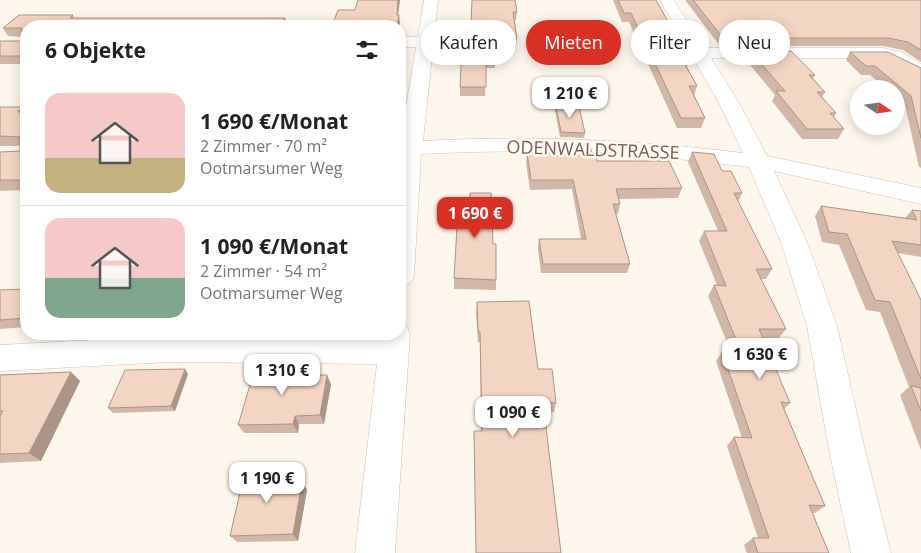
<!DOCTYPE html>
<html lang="de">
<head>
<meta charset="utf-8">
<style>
	:root { --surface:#fff; --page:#f6f6f6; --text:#222; --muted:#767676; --line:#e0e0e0; --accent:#d93025 }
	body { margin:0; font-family:"Open Sans",sans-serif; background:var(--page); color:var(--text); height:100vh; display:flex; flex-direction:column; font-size:19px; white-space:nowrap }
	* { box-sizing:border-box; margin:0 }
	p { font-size:16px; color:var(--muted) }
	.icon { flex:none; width:28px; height:28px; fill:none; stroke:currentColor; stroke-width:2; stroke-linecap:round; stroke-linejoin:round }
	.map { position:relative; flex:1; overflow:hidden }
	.drawer { position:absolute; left:20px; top:20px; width:386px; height:320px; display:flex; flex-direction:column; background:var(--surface); border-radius:20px; box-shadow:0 2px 12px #0003 }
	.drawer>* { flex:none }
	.hud { position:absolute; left:421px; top:20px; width:424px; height:45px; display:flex; gap:10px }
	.needle { width:32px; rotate:103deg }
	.buttons { position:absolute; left:850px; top:80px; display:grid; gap:10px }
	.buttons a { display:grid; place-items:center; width:55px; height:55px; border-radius:50%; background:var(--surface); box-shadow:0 2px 12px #0003; font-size:25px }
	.price { position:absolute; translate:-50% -42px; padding:0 11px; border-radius:10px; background:#fff; color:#222; font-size:16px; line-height:32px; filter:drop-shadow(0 1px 2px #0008) }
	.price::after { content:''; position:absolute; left:50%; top:30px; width:15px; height:11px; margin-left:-8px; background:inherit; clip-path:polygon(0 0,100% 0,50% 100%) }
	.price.active { background:var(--accent); color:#fff }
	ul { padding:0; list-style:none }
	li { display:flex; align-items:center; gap:15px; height:125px; padding:0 25px }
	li+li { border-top:1px solid var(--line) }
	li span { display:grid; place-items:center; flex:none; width:140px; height:100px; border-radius:15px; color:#555 }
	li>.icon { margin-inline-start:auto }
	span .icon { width:60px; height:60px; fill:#fffc; stroke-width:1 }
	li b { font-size:21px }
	h2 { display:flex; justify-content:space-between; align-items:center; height:60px; padding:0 25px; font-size:21px }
	.tag { padding:0 18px; border-radius:22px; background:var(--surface); box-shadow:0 2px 12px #0003; font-size:18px; line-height:45px }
	.tag.active { background:var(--accent); color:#fff }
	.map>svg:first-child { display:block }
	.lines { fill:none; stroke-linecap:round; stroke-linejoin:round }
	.minor-casing { stroke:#d1beb0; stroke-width:1 }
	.minor { fill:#fff; fill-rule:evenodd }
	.wall { fill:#d1b7a8 }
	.shaded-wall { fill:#aa9588 }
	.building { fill:#f3d5c3; stroke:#aa9588 }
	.labels { text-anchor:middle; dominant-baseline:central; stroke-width:5; stroke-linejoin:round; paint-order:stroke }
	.street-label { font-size:18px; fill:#7a5c4d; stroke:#fffaf3 }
</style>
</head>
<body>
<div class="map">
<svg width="921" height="553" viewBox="0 0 921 553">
	<rect width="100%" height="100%" fill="#fdf6ec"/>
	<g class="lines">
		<g class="minor-casing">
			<path id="minor" d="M424 0H438L423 141C529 135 637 140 743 153L719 103 660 0H674L704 48H883L902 52 921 64V77C907 74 897 61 883 58H711L739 103 767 156 921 188V204L774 171 807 242 837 326 865 450 891 553H851L829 450 807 326 781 242 749 167C641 153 531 148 421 154L414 276 410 283 400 286V143L416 47H400V37H418Z
				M400 323 406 325 410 334 395 553H355L377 364 169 362 0 371V345L169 336 379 338 380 334H400Z"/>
		</g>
		<use href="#minor" class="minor"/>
	</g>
	<path class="wall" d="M472 0 517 12 516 20H514L517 39 516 48H494L495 68H486L485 96H460V87L470 46Z
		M613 0H656L689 59 687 67 697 86 694 96 705 118 701 128H677L629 22H622Z
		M685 0H921V62L903 50 883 46H720Z
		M73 15 74 18H285L287 26H26V64H0V41H22V37L8 36 3 28Z
		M750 51 815 75 813 79 825 92 822 97 836 113 834 117 844 129 838 139H802L772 101 775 95 746 60Z
		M850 52 921 68V168L919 167 905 105 896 97V89H887L870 75H861L846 60Z
		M556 106 585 133 584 138 560 137 555 111Z
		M0 107 26 111V190L0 191V152L20 151V146H0Z
		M565 145 592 154 597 161 682 188 678 198 619 199 620 204 618 214H616L630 264 627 273H541L538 249 539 239H581L572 189 530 190 526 163 527 153H564Z
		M692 152 722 171 742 193 738 202 772 269 766 279H761L786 329 778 339H763L790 403 784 409 825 506 815 513H812L829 553H747L744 545 753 538H758L727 446 734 437 742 438 716 361 722 352H731L708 296 714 285H717L699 241 704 231H718L688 162Z
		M821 206 905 218 912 210 921 211V257L898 253 921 300V450L900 395 909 387 880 312 866 310 839 245 822 242 815 216Z
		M493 244 496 280V290L454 289V278Z
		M26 289V327L0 329V290Z
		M477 302 538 369 556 403 554 412 544 411 561 553H476L474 431H481L480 342H478L476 312Z
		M291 364 295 374V375L331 384 324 424H299L298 433H244L238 425Z
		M71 372 80 381 41 461 0 463V375Z
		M188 374 175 411 113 413 108 408Z
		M295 478 294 483 302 482 307 490 298 541 237 542 230 536Z"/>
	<path class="shaded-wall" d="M398 0H400L397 23V15Z
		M399 15 400 23 399 26H397Z
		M285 18 287 26H281Z
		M22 107 26 113 18 112Z
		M291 364 295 374 293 385 288 375Z
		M185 369 188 374 175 411 171 406Z
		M71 372 80 381 41 461 29 453Z
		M327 375 331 384 324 424 320 415Z
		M295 416 299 424 298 433 293 424Z
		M290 470 295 478 292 490 288 483Z
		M302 482 307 490 298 541 293 534Z"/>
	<path class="building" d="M358 0H398L397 15H399L397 26H332L338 10H355Z
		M472 0H515L517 12H513L517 39H494L495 59H486V87H460L462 46H470Z
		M618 0H656L689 59H682L697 86H689L705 118H681L631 13H624Z
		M693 0H921V50L908 42 888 38H723Z
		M19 15H73L70 18H285L281 26H26V56H0V41H22V28H3Z
		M750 51H791L815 75H809L825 92H817L836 113H830L844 129H807L776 91H785Z
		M850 52H888L921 68V138L911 96 875 66H866Z
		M556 106H579L585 133 561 132Z
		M0 107H22L18 112H26V180H0V152L20 151V137L0 136Z
		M565 145H590L592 154H596L597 161H669L682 188 616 189 620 204H613L630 264H543L539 239H586L573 180H531L527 153H567Z
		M692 152 714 154 722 171H731L742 193H734L772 269H756L786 329H759L790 403 781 402 825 506 809 505 829 553H758L753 538H769L734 437 752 438 722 352H741L714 285 726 286 704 231H727Z
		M470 193H491L493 244H496V280L454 278 457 227 456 201H470Z
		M821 206 917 220 912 210 921 211V245L892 241 921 300V379L890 302 875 300 847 234 829 232Z
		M26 289V318L0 320V290Z
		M529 301 538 369H552L556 403 543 402 561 553H476L474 431H482L480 332H478L477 302Z
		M291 364 288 375H327L320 415 295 416 293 424 238 425 256 365Z
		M185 369 171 406 108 408 125 370Z
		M71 372 29 453 0 454V416L3 411H0V375Z
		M911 386 921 388V411Z
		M290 470 288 483 302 482 293 534 230 536 245 471Z"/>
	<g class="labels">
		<g class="street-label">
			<text transform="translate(593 149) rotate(2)">ODENWALDSTRASSE</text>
		</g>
	</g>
</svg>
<div class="buttons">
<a><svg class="needle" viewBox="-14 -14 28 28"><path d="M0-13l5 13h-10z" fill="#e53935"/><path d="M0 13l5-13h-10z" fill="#767676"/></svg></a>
</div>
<b class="price" style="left:570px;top:119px">1 210 €</b>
<b class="price active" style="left:475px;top:239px">1 690 €</b>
<b class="price" style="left:760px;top:380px">1 630 €</b>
<b class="price" style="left:282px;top:396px">1 310 €</b>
<b class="price" style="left:513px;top:438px">1 090 €</b>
<b class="price" style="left:267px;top:504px">1 190 €</b>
<div class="hud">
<a class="tag">Kaufen</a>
<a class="tag active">Mieten</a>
<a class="tag">Filter</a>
<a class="tag">Neu</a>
</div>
<section class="drawer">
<h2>6 Objekte<svg class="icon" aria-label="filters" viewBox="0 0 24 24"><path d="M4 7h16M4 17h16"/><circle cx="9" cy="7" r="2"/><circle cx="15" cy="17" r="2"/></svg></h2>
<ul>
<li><span style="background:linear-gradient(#f6c9c9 65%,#c2b280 0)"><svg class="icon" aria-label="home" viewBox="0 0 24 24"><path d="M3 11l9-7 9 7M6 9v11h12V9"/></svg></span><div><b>1 690 €/Monat</b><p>2 Zimmer · 70 m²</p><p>Ootmarsumer Weg</p></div></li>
<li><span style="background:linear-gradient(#f6c9c9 60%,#7fa58c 0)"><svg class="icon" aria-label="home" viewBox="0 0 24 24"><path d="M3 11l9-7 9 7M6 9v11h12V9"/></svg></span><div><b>1 090 €/Monat</b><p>2 Zimmer · 54 m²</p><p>Ootmarsumer Weg</p></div></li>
</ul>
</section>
</div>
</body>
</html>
